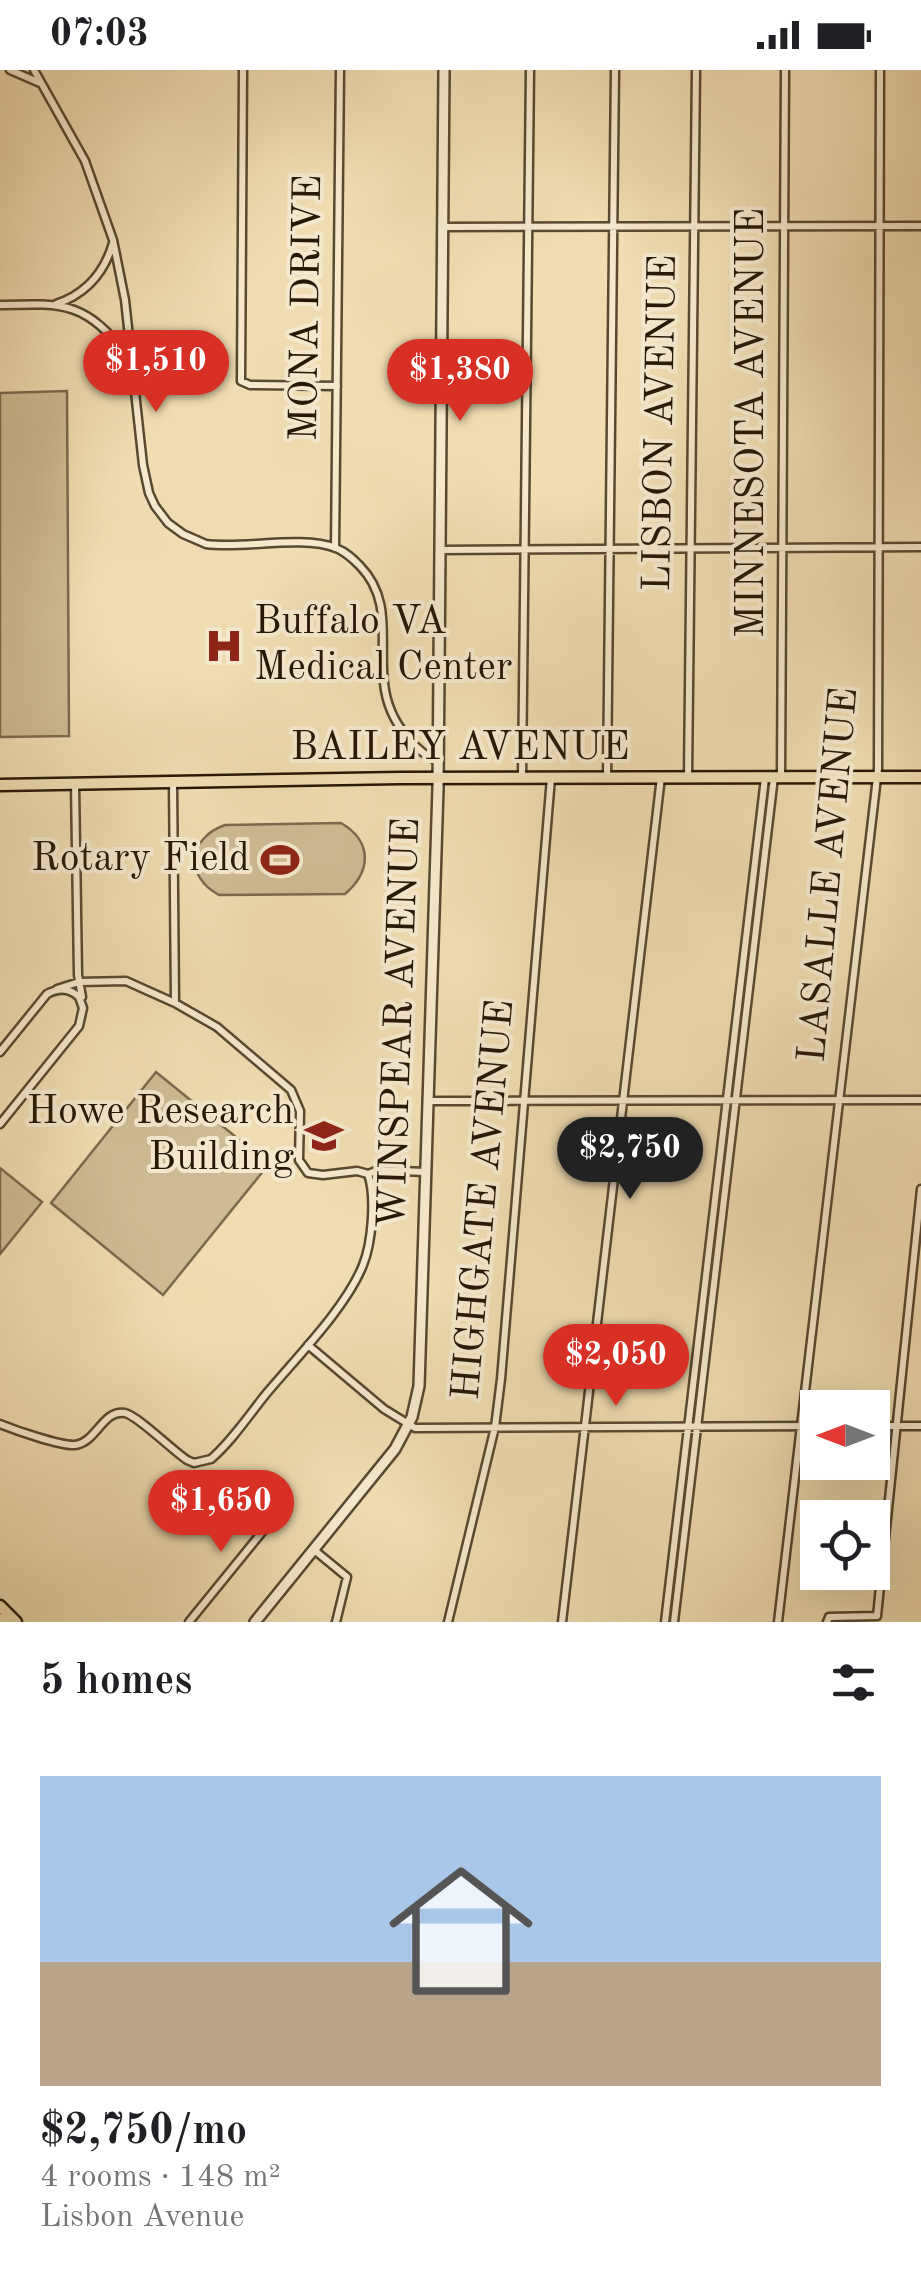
<!DOCTYPE html>
<html lang="en">
<head>
<meta charset="utf-8">
<style>
	:root { --surface:#fff; --page:#f2f2f2; --text:#202124; --muted:#757577; --accent:#d93025 }
	body { margin:0; font-family:"Old Standard TT",serif; background:var(--page); color:var(--text); height:100vh; display:flex; flex-direction:column; font-size:38px; white-space:nowrap }
	* { box-sizing:border-box; margin:0 }
	p { font-size:32px; color:var(--muted) }
	.icon { flex:none; width:55px; height:55px; fill:none; stroke:currentColor; stroke-width:2; stroke-linecap:round; stroke-linejoin:round }
	.map { position:relative; height:1552px; overflow:hidden }
	.side { display:flex; flex-direction:column; background:var(--surface); flex:1 }
	.side>* { flex:none }
	.needle { width:65px; rotate:270deg }
	.tools { position:absolute; left:800px; top:1320px; display:grid; gap:20px }
	.tools a { display:grid; place-items:center; width:90px; height:90px; border-radius:0px; background:var(--surface); box-shadow:0 10px 40px #0002; font-size:50px }
	.price { position:absolute; translate:-50% -85px; padding:0 22px; border-radius:35px; background:var(--accent); color:#fff; font-size:32px; line-height:65px; filter:drop-shadow(0 2px 5px #0008) }
	.price::after { content:''; position:absolute; left:50%; top:60px; width:30px; height:22px; margin-left:-15px; background:inherit; clip-path:polygon(0 0,100% 0,50% 100%) }
	.price.on { background:#222; color:#fff }
	ul { padding:0; list-style:none }
	li { display:grid; align-content:center; gap:20px; height:530px; padding:0 40px }
	li span { display:grid; place-items:center; height:310px; border-radius:0px; color:#555 }
	li>.icon { margin-inline-start:auto }
	span .icon { width:180px; height:180px; fill:#fffc; stroke-width:1 }
	li b { font-size:42px }
	h2 { display:flex; justify-content:space-between; align-items:center; height:120px; padding:0 40px; font-size:42px }
	.status { display:flex; justify-content:space-between; align-items:center; height:70px; padding:0 50px; background:var(--surface); direction:ltr }
	.status svg { height:28px; fill:currentColor }
	.map>svg:first-child { display:block }
	.green { fill:#cdbb95; stroke:#7a6a4e; stroke-width:2.5 }
	.lines { fill:none; stroke-linecap:round; stroke-linejoin:round }
	.minor-casing { stroke:#594931; stroke-width:11 }
	.tertiary-casing { stroke:#594931; stroke-width:14 }
	.primary-casing { stroke:#271806; stroke-width:15 }
	.minor { stroke:#f5e8cd; stroke-width:6 }
	.tertiary { stroke:#f5e8cd; stroke-width:9 }
	.primary { stroke:#efdcb2; stroke-width:10 }
	.labels { text-anchor:middle; dominant-baseline:central; stroke-width:8; stroke-linejoin:round; paint-order:stroke }
	.street-label { font-size:40px; fill:#271806; stroke:#f5e8cd }
	.poi-label { font-size:40px; fill:#271806; stroke:#f5e8cd; text-anchor:end }
</style>
</head>
<body>
<div class="status"><b>07:03</b><svg viewBox="0 0 49 12"><path d="M0 12V9h3v3zM5 12V6h3v6zM10 12V3h3v9zM15 12V0h3v12zM26 1h20v11H26zM47 4h2v5h-2z"/></svg></div>
<div class="map">
<svg width="921" height="1552" viewBox="0 0 921 1552">
	<rect width="100%" height="100%" fill="#efdcb2"/>
	<filter id="stains"><feTurbulence type="fractalNoise" baseFrequency=".002" numOctaves="4"/><feColorMatrix values="0 0 0 0 .2 0 0 0 0 .09 0 0 0 0 .02 0 0 0 .5 -.17"/></filter>
	<radialGradient id="worn" r=".72"><stop offset=".6" stop-color="#630" stop-opacity="0"/><stop offset="1" stop-color="#630" stop-opacity=".3"/></radialGradient>
	<path class="green" d="M67 321 69 666 0 667V323Z
		M341 753C372 771 372 801 345 824L219 825C184 806 188 768 225 755Z
		M156 1002 269 1094 163 1225 51 1133Z
		M730 1040 714 1187 712 1188 728 1041Z
		M0 1098 42 1132 0 1184Z
		M711 1197 696 1344 694 1345 710 1198Z"/>
	<g class="lines">
		<g class="minor-casing">
			<path id="minor" d="M10 0 40 13
				M34 0 85 91 113 170 125 230 143 395 149 423 155 436 168 453 183 464 206 474C245 479 301 465 336 478 346 482 353 489 360 496 393 530 379 571 384 613 386 633 395 653 408 668 417 679 425 686 438 691
				M243 0 241 311 250 315 337 316
				M443 157 921 156
				M56 234C86 224 104 204 113 173
				M0 235C67 233 85 232 129 287
				M335 478 340 0
				M439 480 921 477
				M522 707 530 0
				M607 707 615 0
				M688 707 696 0
				M781 707 785 0
				M173 712 175 933
				M75 714 78 905 82 927
				M57 919 79 912 126 911 175 933 217 957 291 1020 300 1041 299 1090 308 1103 323 1105 357 1101 368 1104 378 1100 425 1102
				M0 982 47 924C58 918 70 918 79 927L83 938 79 956 0 1054
				M428 1031 921 1030
				M308 1275 384 1339 415 1358 818 1356
				M0 1354C15 1360 60 1376 75 1375 96 1373 103 1339 125 1343 138 1346 172 1380 187 1390L194 1393 211 1389C232 1371 249 1345 266 1324 296 1288 346 1238 363 1195 372 1173 376 1126 368 1104
				M872 1356H921
				M313 1479 347 1507 336 1552
				M189 1552 280 1440
				M448 1552 495 1357 501 1309 551 708
				M562 1552 661 707
				M665 1552 765 708
				M674 1552 774 707
				M778 1552 878 699 880 0
				M827 1552 829 1547 877 1546 921 1119"/>
		</g>
		<g class="tertiary-casing">
			<path id="tertiary" d="M255 1552 395 1379 412 1347 419 1316 438 718 444 0"/>
		</g>
		<g class="primary-casing">
			<path id="primary" d="M0 715 400 708 921 707
				M0 1536 16 1552
				M0 1549 4 1552"/>
		</g>
		<use href="#minor" class="minor"/>
		<use href="#tertiary" class="tertiary"/>
		<use href="#primary" class="primary"/>
	</g>
	<defs>
		<g id="hospital-bare" transform="scale(3)"><path d="M-5-5h3v3.5h4V-5h3V5h-3V1.5h-4V5h-3Z" fill="#8f2418" stroke="#f5e8cd" stroke-width="2.5" paint-order="stroke"/></g>
		<g id="stadium-bare" transform="scale(3)"><path d="M0-5a6.5 5 0 1 0 0 10a6.5 5 0 1 0 0-10ZM-3.5-1.8h7v3.6h-7Z" fill="#8f2418" stroke="#f5e8cd" stroke-width="2.5" paint-order="stroke"/></g>
		<g id="university-bare" transform="scale(3)"><path d="M0-5L7-2L0 1L-7-2ZM-4 1L0 2.5L4 1V4Q0 6-4 4Z" fill="#8f2418" stroke="#f5e8cd" stroke-width="2.5" paint-order="stroke"/></g>
	</defs>
	<g fill-rule="evenodd">
		<use href="#hospital-bare" x="224" y="576"/>
		<use href="#stadium-bare" x="280" y="790"/>
		<use href="#university-bare" x="324" y="1066"/>
	</g>
	<g class="labels">
		<g class="street-label">
			<text transform="translate(308 238) rotate(-89)">MONA DRIVE</text>
			<text transform="translate(662 353) rotate(-89)">LISBON AVENUE</text>
			<text transform="translate(753 353) rotate(-90)">MINNESOTA AVENUE</text>
			<text x="460" y="679">BAILEY AVENUE</text>
			<text transform="translate(830 805) rotate(-85)">LASALLE AVENUE</text>
			<text transform="translate(401 953) rotate(-88)">WINSPEAR AVENUE</text>
			<text transform="translate(485 1130) rotate(-85)">HIGHGATE AVENUE</text>
		</g>
		<g class="poi-label">
			<text x="254" y="553" text-anchor="start">Buffalo VA<tspan x="254" dy="46">Medical Center</tspan></text>
			<text x="250" y="790">Rotary Field</text>
			<text x="294" y="1043">Howe Research<tspan x="294" dy="46">Building</tspan></text>
		</g>
	</g>
	<rect width="100%" height="100%" filter="url(#stains)"/>
	<rect width="100%" height="100%" fill="url(#worn)"/>
</svg>
<div class="tools">
<a><svg class="needle" viewBox="-14 -14 28 28"><path d="M0-13l5 13h-10z" fill="#e53935"/><path d="M0 13l5-13h-10z" fill="#757577"/></svg></a>
<a><svg class="icon" aria-label="locate" viewBox="0 0 24 24"><circle cx="12" cy="12" r="6"/><path d="M12 2v4M12 18v4M2 12h4M18 12h4"/></svg></a>
</div>
<b class="price" style="left:156px;top:345px">$1,510</b>
<b class="price" style="left:460px;top:354px">$1,380</b>
<b class="price on" style="left:630px;top:1132px">$2,750</b>
<b class="price" style="left:616px;top:1339px">$2,050</b>
<b class="price" style="left:221px;top:1485px">$1,650</b>
</div>
<section class="side">
<h2>5 homes<svg class="icon" aria-label="filters" viewBox="0 0 24 24"><path d="M4 7h16M4 17h16"/><circle cx="9" cy="7" r="2"/><circle cx="15" cy="17" r="2"/></svg></h2>
<ul>
<li><span style="background:linear-gradient(#a9c7e8 60%,#b9a48a 0)"><svg class="icon" aria-label="home" viewBox="0 0 24 24"><path d="M3 11l9-7 9 7M6 9v11h12V9"/></svg></span><div><b>$2,750/mo</b><p>4 rooms · 148 m²</p><p>Lisbon Avenue</p></div></li>
</ul>
</section>
</body>
</html>
